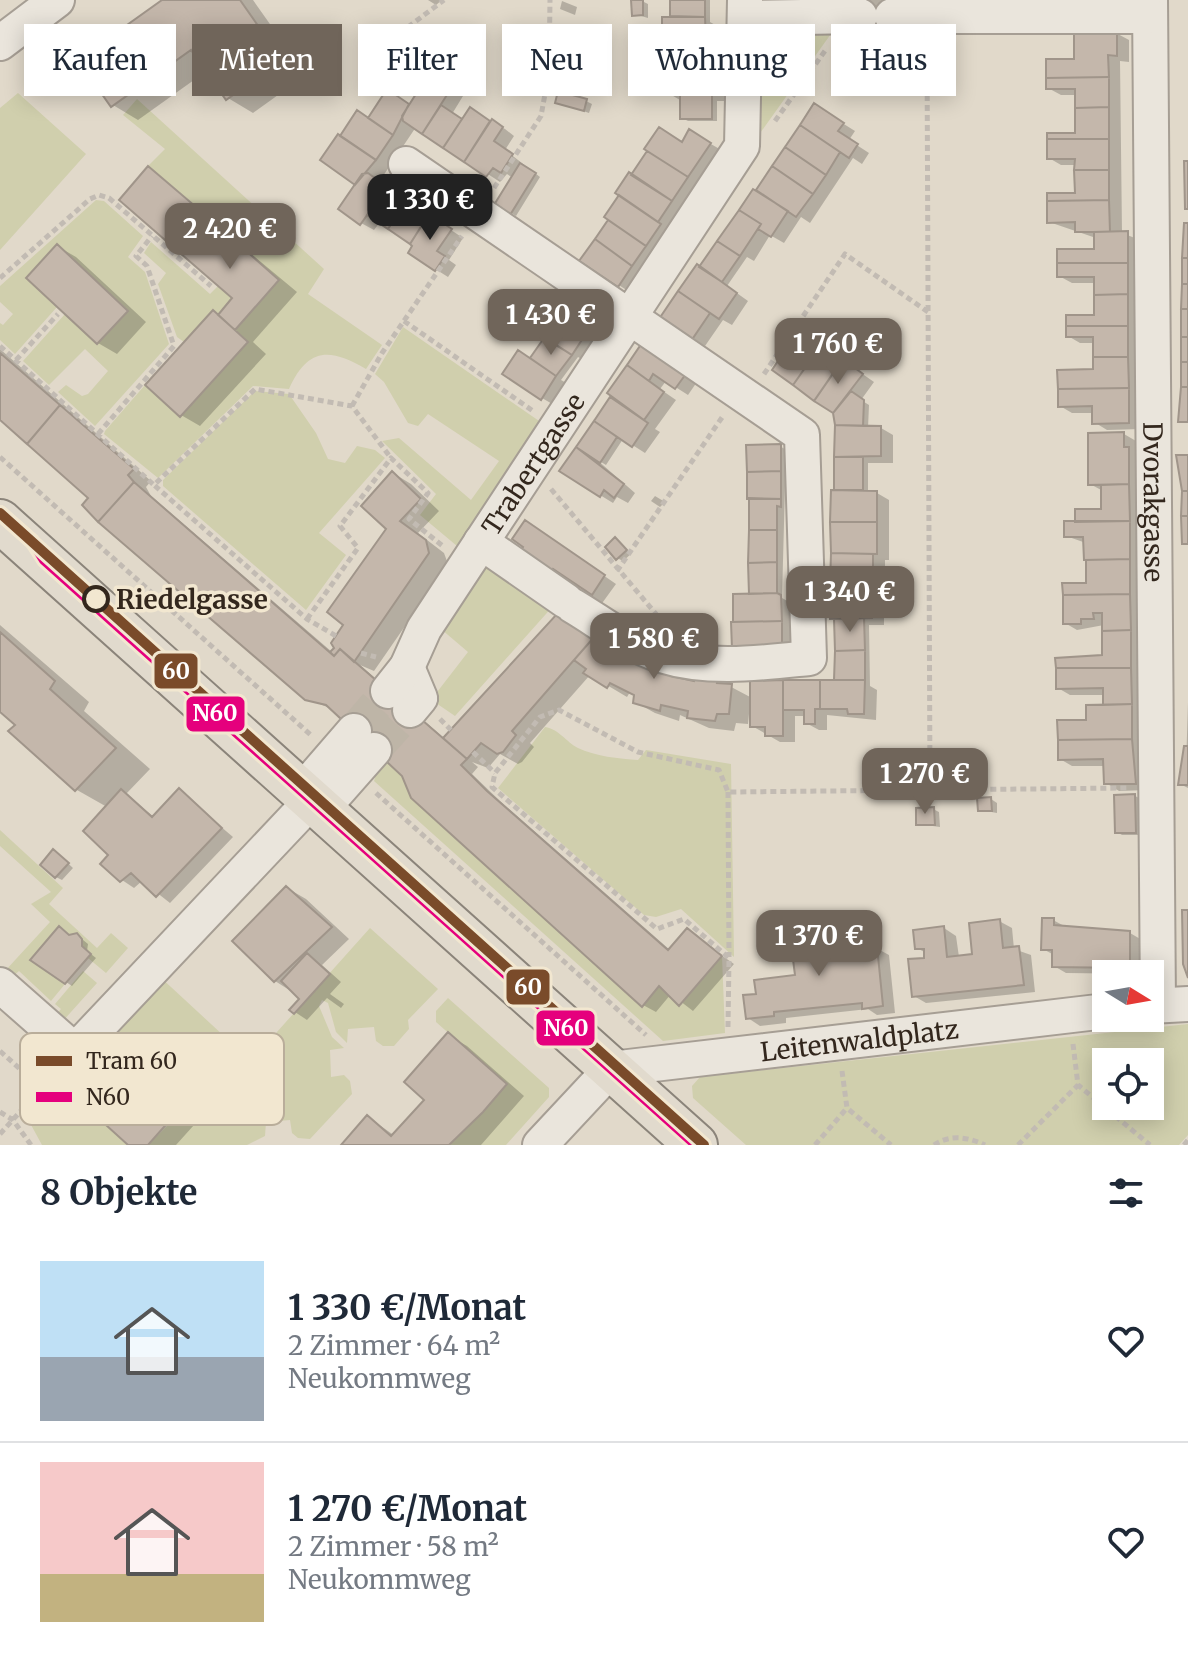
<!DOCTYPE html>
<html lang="de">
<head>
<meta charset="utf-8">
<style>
	:root { --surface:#fff; --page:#f2f2f3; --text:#1f2937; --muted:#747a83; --line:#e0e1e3; --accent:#70655a }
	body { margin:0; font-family:Merriweather,serif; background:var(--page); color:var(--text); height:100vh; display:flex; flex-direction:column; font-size:30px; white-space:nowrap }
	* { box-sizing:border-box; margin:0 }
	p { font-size:26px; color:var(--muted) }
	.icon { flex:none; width:44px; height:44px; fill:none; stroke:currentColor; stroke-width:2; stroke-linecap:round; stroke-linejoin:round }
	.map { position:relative; height:1145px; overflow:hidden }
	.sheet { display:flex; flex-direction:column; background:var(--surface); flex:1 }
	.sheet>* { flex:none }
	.top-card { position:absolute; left:24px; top:24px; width:1140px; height:72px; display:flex; gap:16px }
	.needle { width:52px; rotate:101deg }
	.controls { position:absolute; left:1092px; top:960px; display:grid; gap:16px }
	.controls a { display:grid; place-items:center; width:72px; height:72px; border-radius:0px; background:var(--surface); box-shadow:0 4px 20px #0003; font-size:40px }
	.price { position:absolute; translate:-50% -68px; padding:0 18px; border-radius:16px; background:var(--accent); color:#fff; font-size:26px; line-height:52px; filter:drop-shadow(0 2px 4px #0008) }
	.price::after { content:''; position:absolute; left:50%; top:48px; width:24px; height:18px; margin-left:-12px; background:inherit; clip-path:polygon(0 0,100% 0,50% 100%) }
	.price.selected { background:#222; color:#fff }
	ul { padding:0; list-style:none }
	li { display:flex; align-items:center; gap:24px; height:200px; padding:0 40px }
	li+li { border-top:2px solid var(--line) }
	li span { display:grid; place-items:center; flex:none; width:224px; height:160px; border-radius:0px; color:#555 }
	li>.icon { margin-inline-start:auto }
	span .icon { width:96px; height:96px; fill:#fffc; stroke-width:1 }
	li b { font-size:34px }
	h2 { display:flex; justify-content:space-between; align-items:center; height:96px; padding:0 40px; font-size:34px }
	.chip { padding:0 28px; border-radius:0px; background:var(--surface); box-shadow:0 4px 20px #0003; font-size:28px; line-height:72px }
	.chip.selected { background:var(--accent); color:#fff }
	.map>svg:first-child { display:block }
	.green { fill:#d0cfad; fill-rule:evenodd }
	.shadow { fill:#0003 }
	.building { fill:#c4b7ab; stroke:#a0958a; stroke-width:2 }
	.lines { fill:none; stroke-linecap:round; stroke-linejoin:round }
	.minor-tunnel { stroke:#beb5a7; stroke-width:34; stroke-dasharray:34 17; stroke-linecap:butt }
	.minor-casing { stroke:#a69e94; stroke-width:38 }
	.major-casing { stroke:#8b847a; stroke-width:46 }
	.path { stroke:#c2bbb3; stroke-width:5; stroke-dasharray:6 4; stroke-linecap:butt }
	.minor { stroke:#eae5dc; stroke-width:34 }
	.major { stroke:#e1dacd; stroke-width:42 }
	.bus-1-casing { stroke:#f2e7d0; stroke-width:16 }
	.bus-1 { stroke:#e5007d; stroke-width:10 }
	.tram-1-casing { stroke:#f2e7d0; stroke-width:16 }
	.tram-1 { stroke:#7a4b2a; stroke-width:10 }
	.stop-dot { fill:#f2e7d0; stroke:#33271d; stroke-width:4 }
	.labels { text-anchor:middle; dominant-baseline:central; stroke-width:7; stroke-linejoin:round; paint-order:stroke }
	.street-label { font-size:26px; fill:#33271d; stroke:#f2e7d0 }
	.stop-label { font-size:26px; font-weight:bold; fill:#33271d; stroke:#f2e7d0; text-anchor:start }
	.key { fill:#f2e7d0; stroke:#b9ad9a; stroke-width:2 }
	.key-label { font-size:22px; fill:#33271d }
	.line-badge { stroke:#f2e7d0; stroke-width:3 }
	.badge-label { font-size:22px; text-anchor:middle; font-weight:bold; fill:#fff }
</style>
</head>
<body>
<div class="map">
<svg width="1188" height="1145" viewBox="0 0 1188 1145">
	<rect width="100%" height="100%" fill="#e1d9ca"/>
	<path class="green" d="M761 31H833L758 136Z
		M18 93 86 154 0 250V108Z
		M137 99 324 269 308 294 382 345 366 369C330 348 308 347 289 389L253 386 158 478 104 434 105 431 145 385 248 342 235 330 279 280 148 166 165 149 123 115Z
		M96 200 104 201 143 236 128 257 145 272 169 344 95 426 58 392 66 385 82 396 88 394 108 371 85 349 49 385 23 361 65 314 97 344 128 310 57 244 26 278 57 307 15 354 0 340V323L3 325 13 314 0 302V286Z
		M151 242 210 294 218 286 232 298 218 315 213 311 184 342 177 337 158 284 166 273 144 253Z
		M403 327 542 423 462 544 457 546 420 515 436 494 382 441 399 438 471 500 499 461 428 414 418 426 408 423 384 382 375 374Z
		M255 391 289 394 316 433 328 459 345 463 357 446 375 450 385 458 319 533 346 555 306 610 163 486V480Z
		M480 560 554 605 455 716 433 701 434 696 468 652 441 629Z
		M545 727C559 729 566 742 578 748 594 756 620 759 638 760L646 750 731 764 734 957 681 909 656 917 644 915 498 788Z
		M387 762 402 776 418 804 642 1006 659 986 680 1006 722 956 725 1033 663 1041 374 781 377 771Z
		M0 830 63 888 49 904 97 948 111 933 128 948 106 973 88 958 91 954 82 946 77 934 69 935 59 926 30 960 65 984 51 1001 19 971 12 977 5 971 50 922 31 904 51 892 0 846Z
		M370 928 438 989 408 1020 409 1029 394 1046H383L376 1041 374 1027 348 1029 347 1043 336 1032 328 1003 322 1000 319 1006 332 1037 344 1048 330 1050 331 1077 344 1075 350 1081 352 1094 310 1139 298 1138 292 1133 290 1120 266 1122 265 1136 247 1145H148L179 1114 203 1083 160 1045 133 1075 97 1043 158 975 251 1061Z
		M83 971 97 983 62 1022 55 1016 61 1009 55 1004Z
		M448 998 549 1088V1097L506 1145H449L506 1084 436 1022V1011Z
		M1188 1024V1135L1179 1145H746L693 1098 692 1086 700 1077ZM1106 1062H1150V1106H1106Z
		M88 1053 124 1085 96 1116 128 1145H42L30 1123 31 1117Z"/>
	<path class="shadow" d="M166 0H253L306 75 253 113 228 98 208 70 138 120 113 105Z
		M428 0H442L436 5Z
		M672 0H710V22L717 26 718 74 724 78V101H717V121H688L682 118 680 100 668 93V72L659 67 664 19H678L672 15Z
		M862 0H926L898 8V82L862 78Z
		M562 1 577 7 575 15 560 9Z
		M642 1 648 4V18L634 14Z
		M1116 33 1129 40V62L1120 61 1122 233 1140 240 1141 429 1107 430 1094 422V413H1072L1060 406 1095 371V343H1080L1068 336 1096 317V283H1072L1059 276 1096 251V238L1049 222 1077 195V165H1061L1049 158 1077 135V95H1061L1048 88 1076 61Z
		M572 76 577 79 574 91 564 88Z
		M443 82 463 96 452 114 463 122 483 117 505 129 514 136 505 150 540 177 516 216 497 204 513 178 507 174 500 182 416 127 379 182 463 238 449 260 456 265 448 277 410 253 415 246 380 222 374 230 361 223 358 184 370 120 400 99 411 106Z
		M586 101 592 104 589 113 557 102Z
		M815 106 855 131 849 140 869 153 862 164 853 158 810 223 801 217 784 243 770 235 754 261 747 257 727 286 748 301 732 325 723 320 705 346 662 318 757 193Z
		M660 129 683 144 690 132 723 151 631 293 582 261 611 220Z
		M148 168 297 292 253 342 266 354 200 426 181 415 220 316 235 298Z
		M57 246 76 257 146 322 117 354 98 343 29 278Z
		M605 315 591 337 598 341 585 361 578 357 561 380 568 384 554 405 542 398 531 360 561 317Z
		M801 330 824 344 817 353 840 367 844 361 874 382 861 400 869 405 868 428H881L893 435V463H868V492L877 493 889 500V560H885V574H873V603L884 610V625H869L870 686 877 690 876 720 827 715V730H819L806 723V716H795V742H780L752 726V714H749L748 724 736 723 734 731 709 728 680 715 679 721 655 713 635 702 636 696 630 692 627 697 590 675 530 743 534 747 522 762 518 764 500 754 488 768 472 762 478 767 472 774 500 801 670 950 687 931 734 964 693 1011 671 994 656 1012 643 1005 334 710 306 698 0 416V349L151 481 146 487 151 496 332 652 389 528 393 473 411 484 439 511 418 533 444 553 448 564 374 671 360 665 445 739 560 614 580 585 566 575 564 579 551 572 538 530 616 584 584 628 691 682 718 680 752 698 842 682 836 621 832 618 833 492H841L836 489 835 412 774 370Z
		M645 343 699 379 688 395 666 381 660 389 676 400 655 429 660 432 645 453 623 439 606 465 596 459 635 493 628 503 617 497 613 503 561 471Z
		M1124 434 1136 441V453L1141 456 1148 790 1119 791 1106 783 1105 766H1072L1060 759 1105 707V695H1070L1058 688 1104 657V625L1077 630 1065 623 1088 585 1086 543 1066 536 1077 524 1103 511V491L1090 484Z
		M780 446 786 450 782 598 793 604 794 654 746 655Z
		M655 496 665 502 660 507 651 501Z
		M616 540 631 554 623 561 617 558Z
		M0 625 89 702 84 711 150 769 126 794 154 817 179 791 233 837 170 903 142 881 134 888 122 880 111 855 107 807 77 790 11 731 17 725 0 710Z
		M1188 702V788L1180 784V768H1186Z
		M1135 796 1141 799 1142 835H1122L1117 832Z
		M991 799 997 803V813L980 810Z
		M933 809 939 812 940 827 918 824Z
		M59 855 73 868 62 880 56 877Z
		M287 888 306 899 349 939 322 965 341 982 330 994 344 1004 341 1008 327 998 307 1020 295 1012 302 998 275 981Z
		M822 920 835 927 837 952 876 948 889 955 895 1013 877 1015 868 1009 786 1018V1023L760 1026 748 1018 758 996 797 977 811 932Z
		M1053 920 1066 927 1130 933 1142 940V974L1066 973 1054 966V955L1043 949Z
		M999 921 1012 928 1014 949 1031 955 1035 992 926 1003 914 996 927 959 926 953 917 948 944 928 956 936 959 957 974 956Z
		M77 935 88 944 87 951 96 958 72 986 33 960Z
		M448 1035 467 1046 524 1096 481 1145H343L368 1117 395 1136 427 1100Z
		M160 1047 179 1058 221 1095 176 1145H131L127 1085 120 1066 136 1075Z"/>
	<path class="building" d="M162 0H240L282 60 226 100 191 50 111 107 78 60Z
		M631 0H643V15L632 16Z
		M670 0H705V17L670 16Z
		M662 17H705L706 42H662Z
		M893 24V51H861L860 25Z
		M1074 31H1117V56L1108 55 1109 77 1046 78V59H1074Z
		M657 42H706L705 69 657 68Z
		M861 51H893V80H860Z
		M666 68 712 69V95L666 94Z
		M560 71 573 74 568 89 556 85Z
		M430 72 452 87 422 134 403 121 402 116Z
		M1109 77V107L1075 108V89H1046V78Z
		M387 89 409 104 393 135 368 118Z
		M558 91 587 99 584 111 555 103Z
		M680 94 712 95V119H680Z
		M814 103 844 123 838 131 858 144 849 158 800 125Z
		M441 105 462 119 443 148 422 134Z
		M470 107 490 121 464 162 443 148Z
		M1109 107V139H1047V133H1075V108Z
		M357 110 393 135 376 160 340 136Z
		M492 119 503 127 494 141 513 154 501 173 493 168 486 177 464 162Z
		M800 125 840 152 826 175 785 147Z
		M659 127 682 142 689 129 711 143 688 177 644 149Z
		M338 134 376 160 355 185 320 160Z
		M1047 139H1109V170H1074L1075 159H1047Z
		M785 147 826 175 813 194 772 166Z
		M647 151 688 177 672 201 631 175Z
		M1184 161H1188V209H1185Z
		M520 163 536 173 510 215 494 205Z
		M148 166 209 218 180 253 119 200Z
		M772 166 813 194 796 217 756 190Z
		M1074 170H1109V200L1047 201V193H1075Z
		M629 172 672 201 658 222 615 193Z
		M368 173 387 187 360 225 338 209 362 174Z
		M387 187 407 200 388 229 367 215Z
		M753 189 788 211 771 237 758 229 761 224 739 210Z
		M619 195 661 224 646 246 604 217Z
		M407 200 429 214 410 244 388 229Z
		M1109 200 1110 232H1075V222L1047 223V201Z
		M739 210 761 224 740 256 717 241Z
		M429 214 452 229 437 251 445 256 435 271 408 253 412 246 410 244Z
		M209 218 279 280 235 330 218 315 232 298 180 253Z
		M608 220 646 246 632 266 595 239Z
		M1184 223H1188V258H1182Z
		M1128 231V263H1057V249H1094V232Z
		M595 239 632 266 618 287 579 261Z
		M717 241 740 256 722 282 699 267Z
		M57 244 128 311 97 344 26 278Z
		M1182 258H1188V284H1182Z
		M1057 263H1128V294L1094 295V277H1057Z
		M697 264 737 293 719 319 678 291Z
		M1182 284H1188V309H1181Z
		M678 291 710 313 691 341 659 319Z
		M576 292 601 310 587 332 560 315Z
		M1128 294V326H1066V315H1094V295Z
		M540 302 587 332 572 355 525 325Z
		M1181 309H1188V337H1181Z
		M213 310 248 342 180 417 145 385Z
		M1066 326H1128V357H1093V337H1066Z
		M800 327 813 335 802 350 812 358 793 385 772 370Z
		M1181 337H1188V362H1181Z
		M544 338 572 355 556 376 530 358Z
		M644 340 688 371 675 389 653 374 649 381 627 365Z
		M518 350 556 376 541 400 502 374Z
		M817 351 839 365 814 401 793 385Z
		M0 353 60 405 27 444 0 420Z
		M1093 357H1128L1129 388 1058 389 1057 370 1093 369Z
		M843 359 863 374 833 413 814 401Z
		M1181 362H1188V387H1181Z
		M627 365 664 392 644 420 607 393Z
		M1181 387H1188V422H1178Z
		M1129 388V423L1092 424V406L1058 407V389Z
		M851 391 864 400 863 426 835 425 833 413Z
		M610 397 648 423 632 447 594 421Z
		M60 405 134 469 128 475 134 482 98 522 82 505 88 498 27 444Z
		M594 421 617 437 600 463 576 447Z
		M835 425 881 426V456L834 457Z
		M1124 432V447H1129V484L1088 485V433Z
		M781 444V471L747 472 746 445Z
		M576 447 624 484 614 498 604 490 600 497 559 471Z
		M1176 455H1188V491H1182Z
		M834 457H863V490H834Z
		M392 471 421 499 400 521 426 540 429 553 354 662 340 649 334 656 330 652 334 648 331 643 343 625 327 612 386 529 361 506Z
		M781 471V499H747V472Z
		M134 482 334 656 340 649 467 759 461 765 487 791 668 950 687 928 722 956 679 1006 659 986 642 1007 411 798 402 776 326 705 305 700 98 522Z
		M1129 484 1130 521 1075 522V509H1101V485Z
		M831 490 877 491V522H830Z
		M1182 491H1188V516H1181Z
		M749 498 781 499V507L777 506V530H749Z
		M1181 516H1188V544H1182Z
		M525 520 605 575 592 595 553 569 550 574 520 552 523 547 512 539Z
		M1064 521H1130V559L1084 560 1083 537H1064Z
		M830 522H877V554L831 553Z
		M749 530H777V562L748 563Z
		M615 537 627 550 616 560 605 547Z
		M831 553 873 554V568H861V586H830Z
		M1130 559V594L1063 595 1062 583H1086V560Z
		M777 562V593L749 594 748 563Z
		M577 585 586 591 573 606 595 636 512 731 516 735 503 752 497 754 481 743 467 759 443 738 558 613Z
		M830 586H861V601H872V618L830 619Z
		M777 593 781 595 782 621 733 622V594Z
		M1130 594 1131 630 1102 631V613H1093L1094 619H1081V624H1063V595Z
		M864 618 865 650 835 651 834 619Z
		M782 621V647L732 649 731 622Z
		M1131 630V668H1056L1055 658 1102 655V631Z
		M0 632 55 681 50 689 116 748 75 791 8 731 15 725 0 712Z
		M595 636 673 668 671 676 694 681 696 675 718 678 717 683 732 684 729 714H717L715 721 687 718 688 711 661 705 660 711 633 703 634 695 610 683 607 688 583 673 586 669 574 660Z
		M865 650V680H834L835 651Z
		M1056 668H1131L1132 704 1103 705V688L1056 689Z
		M783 680V736H765V727H750V681Z
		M783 680H820V709H815V724H804V710H783Z
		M820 680H865L864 714H848L847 709H820Z
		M1132 704V739L1058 740 1057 720H1086V705Z
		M1132 739 1136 784H1104L1103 759 1058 760V740Z
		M1184 746H1188V785H1178Z
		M179 788 222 828 156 897 131 873 120 882 100 864 108 855 83 831 121 789 152 817Z
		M1135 794 1136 833H1115L1114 795Z
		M991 797 992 811H978L977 798Z
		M934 807 935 825H916V808Z
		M53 849 69 863 55 878 40 865Z
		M286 886 332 927 274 982 232 941Z
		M1182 910H1188V978L1183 964Z
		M823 918 826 952 877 946 883 1006 862 1009V1003L774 1012V1016L746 1019 743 995 756 994 754 980 795 975 791 944 800 943 798 931 809 930 808 919Z
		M1042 918H1054V925L1130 931V968L1052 967V950H1041Z
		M1000 919 1003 948 1019 946 1024 985 912 997 908 959 924 958V949H915L913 930 944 926 947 957 972 954 969 923Z
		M59 926 69 935 77 933 82 939V946L91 954 65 984 30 960Z
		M307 953 330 974 294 1014 289 1010 299 999 281 981Z
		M448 1032 507 1084 483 1112 449 1145H341L367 1115 391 1136 424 1100 404 1082Z
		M160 1045 203 1083 148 1145H128L96 1116 124 1085 111 1074 120 1063 133 1075Z"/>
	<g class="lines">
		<path class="minor-tunnel" d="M354 731 388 691
			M374 750 410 710"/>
		<g class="minor-casing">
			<g id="minor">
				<path id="s1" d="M1150 0 1158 1005"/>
				<path d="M892 16H1150"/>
				<path d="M745 18 860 16"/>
				<path d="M0 43 57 0"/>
				<path d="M406 164 802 435 809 658C760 663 709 670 661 655 631 646 600 622 573 606"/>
				<path d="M481 542 566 601"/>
				<path d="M407 667 420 698 410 710"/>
				<path id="s2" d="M388 691 407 667 424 629 742 146 745 0"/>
				<path d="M302 791 354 731"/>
				<path d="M322 809 374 750"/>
				<path d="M0 985 75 1051 312 800"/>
				<path d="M1150 1006 1188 1004"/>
				<path id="s3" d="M540 1145 611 1069 1106 1011"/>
			</g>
		</g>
		<g class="major-casing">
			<path id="major" d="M0 521 696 1145"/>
		</g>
		<path class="path" d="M380 29 391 40
			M927 45 930 788
			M360 63 444 0
			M775 121 827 48
			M494 188 541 116 549 72 550 0
			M0 278 90 199 99 195 109 198 211 286
			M404 321 533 411
			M0 346 154 485
			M16 360 58 314
			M764 374 845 254 928 312
			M352 406 382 353 462 236
			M98 434 174 346 147 266 136 256 152 236
			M0 457 312 736
			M551 489 661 620
			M617 571 723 416
			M307 619 358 548 340 526 391 458 428 493 409 519 444 547
			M336 636 307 619 154 485 255 389 352 406 391 458
			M361 653 376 657
			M440 719 451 730
			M473 752 495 773
			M728 792 729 957
			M376 793 646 1035
			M728 1027 729 958 684 919 657 929 492 787 495 773 540 717 559 710 638 752 719 770 728 792 1127 788
			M1073 1044 1078 1085 1150 1145
			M0 1051 41 1088
			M842 1071 847 1108 891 1145
			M22 1072 35 1058
			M0 1112 13 1120 31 1145
			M0 1134 56 1072
			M815 1145 847 1108
			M934 1145C950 1134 968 1137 985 1145
			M1018 1145 1078 1085
			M1184 1145 1188 1140"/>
		<use href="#minor" class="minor"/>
		<use href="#major" class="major"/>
		<g class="bus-1-casing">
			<path id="bus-1" d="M0 513 32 541 44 560 696 1145"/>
		</g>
		<use href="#bus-1" class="bus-1"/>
		<g class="tram-1-casing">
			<path id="tram-1" d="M0 513 704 1145"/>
		</g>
		<use href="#tram-1" class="tram-1"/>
	</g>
	<circle class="stop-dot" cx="96" cy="599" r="12"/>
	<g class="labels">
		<g class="street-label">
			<text stroke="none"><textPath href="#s2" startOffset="270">Trabertgasse</textPath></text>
			<text stroke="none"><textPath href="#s1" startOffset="502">Dvorakgasse</textPath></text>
			<text stroke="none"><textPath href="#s3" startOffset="354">Leitenwaldplatz</textPath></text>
		</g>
		<g class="stop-label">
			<text x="116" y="599">Riedelgasse</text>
		</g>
	</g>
	<rect x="20" y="1033" width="264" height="92" rx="12" class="key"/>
	<rect x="36" y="1056" width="36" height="10" fill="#7a4b2a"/>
	<rect x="36" y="1092" width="36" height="10" fill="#e5007d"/>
	<g class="key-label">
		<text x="86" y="1069">Tram 60</text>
		<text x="86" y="1105">N60</text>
	</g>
	<g class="line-badge">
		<rect x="153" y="652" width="46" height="38" rx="8" fill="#7a4b2a"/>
		<rect x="185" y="695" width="61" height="38" rx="8" fill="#e5007d"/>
		<rect x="505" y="968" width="46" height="38" rx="8" fill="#7a4b2a"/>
		<rect x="535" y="1009" width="61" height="38" rx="8" fill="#e5007d"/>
	</g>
	<g class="badge-label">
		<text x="176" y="679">60</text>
		<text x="215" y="721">N60</text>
		<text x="528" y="995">60</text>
		<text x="566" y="1036">N60</text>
	</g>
</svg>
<div class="controls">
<a><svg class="needle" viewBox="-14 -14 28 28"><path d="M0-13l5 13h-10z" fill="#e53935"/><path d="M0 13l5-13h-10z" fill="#747a83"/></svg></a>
<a><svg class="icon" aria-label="locate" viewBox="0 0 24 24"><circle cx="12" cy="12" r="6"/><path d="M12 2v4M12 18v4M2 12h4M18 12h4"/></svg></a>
</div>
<b class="price selected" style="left:430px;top:242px">1 330 €</b>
<b class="price" style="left:230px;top:271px">2 420 €</b>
<b class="price" style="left:551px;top:357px">1 430 €</b>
<b class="price" style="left:838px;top:386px">1 760 €</b>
<b class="price" style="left:850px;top:634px">1 340 €</b>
<b class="price" style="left:654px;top:681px">1 580 €</b>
<b class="price" style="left:925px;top:816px">1 270 €</b>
<b class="price" style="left:819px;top:978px">1 370 €</b>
<div class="top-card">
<a class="chip">Kaufen</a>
<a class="chip selected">Mieten</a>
<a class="chip">Filter</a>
<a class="chip">Neu</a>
<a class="chip">Wohnung</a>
<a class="chip">Haus</a>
</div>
</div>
<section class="sheet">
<h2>8 Objekte<svg class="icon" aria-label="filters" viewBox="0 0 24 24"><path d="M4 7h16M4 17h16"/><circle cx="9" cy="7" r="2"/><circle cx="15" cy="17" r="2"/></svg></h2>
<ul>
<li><span style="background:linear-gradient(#bfe0f5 60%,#9aa5b1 0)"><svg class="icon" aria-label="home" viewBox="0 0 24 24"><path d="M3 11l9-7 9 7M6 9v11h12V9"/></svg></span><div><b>1 330 €/Monat</b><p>2 Zimmer · 64 m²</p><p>Neukommweg</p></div><svg class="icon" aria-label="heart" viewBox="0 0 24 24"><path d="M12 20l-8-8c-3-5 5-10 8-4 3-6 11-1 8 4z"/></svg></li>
<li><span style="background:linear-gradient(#f6c9c9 70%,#c2b280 0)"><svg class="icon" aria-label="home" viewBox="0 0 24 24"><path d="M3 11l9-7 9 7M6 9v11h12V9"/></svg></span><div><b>1 270 €/Monat</b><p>2 Zimmer · 58 m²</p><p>Neukommweg</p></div><svg class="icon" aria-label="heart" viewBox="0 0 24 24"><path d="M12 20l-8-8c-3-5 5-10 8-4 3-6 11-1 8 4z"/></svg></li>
</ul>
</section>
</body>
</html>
